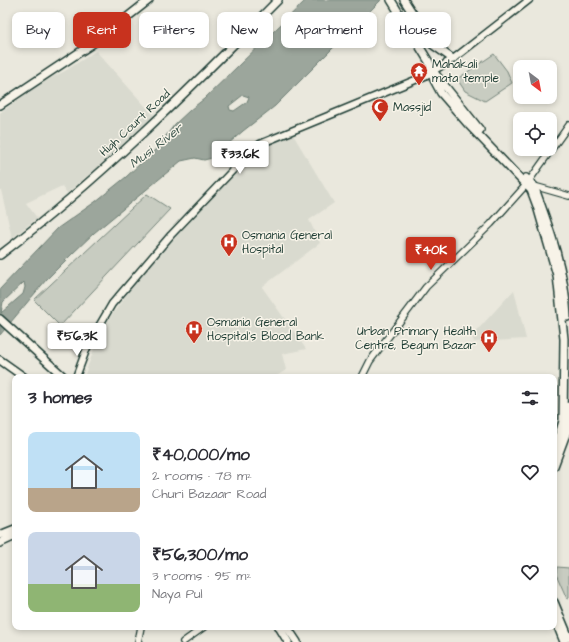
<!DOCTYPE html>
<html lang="en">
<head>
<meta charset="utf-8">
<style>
	:root { --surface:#fff; --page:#f7f7f7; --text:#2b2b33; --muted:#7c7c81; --accent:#c8321e }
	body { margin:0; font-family:"Architects Daughter",sans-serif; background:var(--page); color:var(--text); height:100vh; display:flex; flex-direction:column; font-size:15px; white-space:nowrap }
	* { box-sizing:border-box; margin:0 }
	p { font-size:13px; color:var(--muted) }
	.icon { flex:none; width:22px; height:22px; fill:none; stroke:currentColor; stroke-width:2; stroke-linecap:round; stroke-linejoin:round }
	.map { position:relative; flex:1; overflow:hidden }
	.panel { position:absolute; left:12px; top:374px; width:545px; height:256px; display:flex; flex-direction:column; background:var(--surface); border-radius:8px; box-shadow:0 2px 6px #0003 }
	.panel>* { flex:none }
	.top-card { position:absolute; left:12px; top:12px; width:545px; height:36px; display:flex; gap:8px }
	.needle { width:26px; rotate:148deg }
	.tools { position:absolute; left:513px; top:60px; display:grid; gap:8px }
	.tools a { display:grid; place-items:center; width:44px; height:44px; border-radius:8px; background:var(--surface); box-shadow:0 2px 6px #0003; font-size:20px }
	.price { position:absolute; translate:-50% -34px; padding:0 9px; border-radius:4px; background:#fff; color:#222; font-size:13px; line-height:26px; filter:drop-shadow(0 1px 2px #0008) }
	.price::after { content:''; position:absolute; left:50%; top:24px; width:12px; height:9px; margin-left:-6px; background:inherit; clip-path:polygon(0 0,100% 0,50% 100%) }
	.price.on { background:var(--accent); color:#fff }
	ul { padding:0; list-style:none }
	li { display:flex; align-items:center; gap:12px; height:100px; padding:0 16px }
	li span { display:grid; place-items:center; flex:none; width:112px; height:80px; border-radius:8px; color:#555 }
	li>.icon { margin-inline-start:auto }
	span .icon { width:48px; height:48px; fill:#fffc; stroke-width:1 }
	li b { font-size:17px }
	h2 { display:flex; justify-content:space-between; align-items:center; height:48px; padding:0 16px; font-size:17px }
	.tag { padding:0 14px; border-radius:8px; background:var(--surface); box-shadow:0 2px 6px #0003; font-size:14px; line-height:36px }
	.tag.on { background:var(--accent); color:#fff }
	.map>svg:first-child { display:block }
	.built { fill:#d9dacf }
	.green { fill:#c8ccc1; stroke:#74847a }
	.water { fill:#9ca69c; stroke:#6a7c72; fill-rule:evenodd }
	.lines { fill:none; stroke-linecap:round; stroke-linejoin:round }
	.tertiary-casing { stroke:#1f3d34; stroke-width:8 }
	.secondary-casing { stroke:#1f3d34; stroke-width:9 }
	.primary-casing { stroke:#1f3d34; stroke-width:10 }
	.trunk-casing { stroke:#1f3d34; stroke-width:10 }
	.tertiary { stroke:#f7f3e8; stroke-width:5.5 }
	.secondary { stroke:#f7f3e8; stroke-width:6 }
	.primary { stroke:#f7f3e8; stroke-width:7 }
	.trunk { stroke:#f7f3e8; stroke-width:7 }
	.labels { text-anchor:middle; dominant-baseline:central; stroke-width:3; stroke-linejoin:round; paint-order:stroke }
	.poi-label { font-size:12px; fill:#1f3d34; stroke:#f7f3e8; text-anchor:start }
	.street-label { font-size:12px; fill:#1f3d34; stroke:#f7f3e8 }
	.water-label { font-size:13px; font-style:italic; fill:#445c53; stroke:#f7f3e8 }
</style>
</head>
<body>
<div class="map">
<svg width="569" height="642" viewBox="0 0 569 642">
	<rect width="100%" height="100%" fill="#eae8dd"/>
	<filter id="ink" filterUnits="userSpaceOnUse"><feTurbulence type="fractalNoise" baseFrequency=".025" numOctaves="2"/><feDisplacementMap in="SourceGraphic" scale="8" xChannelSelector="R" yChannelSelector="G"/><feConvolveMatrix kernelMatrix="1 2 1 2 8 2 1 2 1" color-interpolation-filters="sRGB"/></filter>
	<g filter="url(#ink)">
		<path class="built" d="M96 51 155 117 67 193 62 186 26 203 37 218 12 238 1 190H0V113L39 84 65 71Z
			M292 133 334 203 309 220 320 243 262 287 306 349 282 354 286 370 275 377H84L101 330 141 275 257 149Z
			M514 290 526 339 474 342 472 336Z"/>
		<path class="green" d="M494 54 507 71 512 83 485 101 465 91 457 79Z
			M147 194 170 209 60 326 34 300Z
			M557 567 569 568V598L567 599 556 574Z"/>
		<path class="water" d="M306 0H381L275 106 243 131 220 151 212 158 204 160 195 158 181 161 94 233 72 254 46 280 0 335V289L58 228 95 202 126 177 156 149 175 124 190 110 204 99ZM243 95 249 97 247 102 234 111 230 110 229 106ZM24 282 25 287 23 294 1 313 3 302Z"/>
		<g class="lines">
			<g class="tertiary-casing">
				<path id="tertiary" d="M529 181 569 125
					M534 186 569 196
					M362 377 370 361 426 287 491 224 526 185
					M138 642 141 627
					M183 642 204 627"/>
			</g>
			<g class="secondary-casing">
				<path id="secondary" d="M76 377 88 345 112 304 171 235 233 170 260 144 425 76 453 59 529 0"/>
			</g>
			<g class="primary-casing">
				<path id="primary" d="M391 0 429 62 434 80 441 93 467 123 531 190 537 206 557 275 564 339 563 421 554 452
					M404 0 433 45 453 59
					M433 71 480 130
					M526 178 534 186C550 229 565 271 567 317
					M554 466 567 431 569 406
					M554 602 569 638
					M554 617 564 642"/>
			</g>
			<g class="trunk-casing">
				<path id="trunk" d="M0 105 98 40 149 0
					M0 255C100 179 190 89 278 0
					M0 319 64 377
					M0 360 24 377
					M0 535 15 529
					M0 543 15 536
					M279 627 288 642
					M287 627 297 642"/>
			</g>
			<use href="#tertiary" class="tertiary"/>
			<use href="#secondary" class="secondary"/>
			<use href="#primary" class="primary"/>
			<use href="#trunk" class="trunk"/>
		</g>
	</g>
	<defs>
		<g id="temple-pin" transform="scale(0.9)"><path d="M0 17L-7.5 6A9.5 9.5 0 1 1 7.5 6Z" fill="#c8321e" stroke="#f7f3e8"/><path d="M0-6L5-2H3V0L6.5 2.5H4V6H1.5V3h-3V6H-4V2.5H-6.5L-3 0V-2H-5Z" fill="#fff"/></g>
		<g id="mosque-pin" transform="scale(0.9)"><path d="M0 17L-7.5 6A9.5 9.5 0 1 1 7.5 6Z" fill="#c8321e" stroke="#f7f3e8"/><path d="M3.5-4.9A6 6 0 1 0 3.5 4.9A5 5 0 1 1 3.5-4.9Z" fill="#fff"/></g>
		<g id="hospital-pin" transform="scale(0.9)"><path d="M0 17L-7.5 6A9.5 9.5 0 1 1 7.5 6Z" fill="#c8321e" stroke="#f7f3e8"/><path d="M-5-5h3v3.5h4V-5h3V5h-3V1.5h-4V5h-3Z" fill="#fff"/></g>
	</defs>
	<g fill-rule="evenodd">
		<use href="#temple-pin" x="419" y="71"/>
		<use href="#mosque-pin" x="380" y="107"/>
		<use href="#hospital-pin" x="229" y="242"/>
		<use href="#hospital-pin" x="194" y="329"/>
		<use href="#hospital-pin" x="489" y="338"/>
	</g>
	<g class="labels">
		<g class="poi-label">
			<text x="432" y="64">Mahakali<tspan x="432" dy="14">mata temple</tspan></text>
			<text x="393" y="107">Massjid</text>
			<text x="242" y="235">Osmania General<tspan x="242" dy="14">Hospital</tspan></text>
			<text x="207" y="322">Osmania General<tspan x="207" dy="14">Hospital's Blood Bank</tspan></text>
			<text x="476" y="331" text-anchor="end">Urban Primary Health<tspan x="476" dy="14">Centre, Begum Bazar</tspan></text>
		</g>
		<g class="street-label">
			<text transform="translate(135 123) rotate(-43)">High Court Road</text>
		</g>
		<g class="water-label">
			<text transform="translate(156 146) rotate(-38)">Musi River</text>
		</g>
	</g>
</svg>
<div class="tools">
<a><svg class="needle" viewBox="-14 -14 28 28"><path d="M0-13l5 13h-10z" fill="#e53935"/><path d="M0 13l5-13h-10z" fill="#7c7c81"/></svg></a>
<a><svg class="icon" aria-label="locate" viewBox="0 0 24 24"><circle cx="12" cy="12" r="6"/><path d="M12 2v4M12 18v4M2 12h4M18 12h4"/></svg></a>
</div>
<b class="price" style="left:240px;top:175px">₹33.6K</b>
<b class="price on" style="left:431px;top:271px">₹40K</b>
<b class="price" style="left:77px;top:357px">₹56.3K</b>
<div class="top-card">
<a class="tag">Buy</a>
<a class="tag on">Rent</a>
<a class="tag">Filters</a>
<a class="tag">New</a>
<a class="tag">Apartment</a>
<a class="tag">House</a>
</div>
<section class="panel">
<h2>3 homes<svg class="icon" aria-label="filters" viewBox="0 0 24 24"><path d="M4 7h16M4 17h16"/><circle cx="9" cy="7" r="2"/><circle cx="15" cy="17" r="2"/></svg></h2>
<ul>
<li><span style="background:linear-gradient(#bfe0f5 70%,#b9a48a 0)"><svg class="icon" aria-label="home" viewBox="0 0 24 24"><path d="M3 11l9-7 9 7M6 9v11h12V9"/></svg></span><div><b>₹40,000/mo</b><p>2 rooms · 78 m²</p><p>Churi Bazaar Road</p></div><svg class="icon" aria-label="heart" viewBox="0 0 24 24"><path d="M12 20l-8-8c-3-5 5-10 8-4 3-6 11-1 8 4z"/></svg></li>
<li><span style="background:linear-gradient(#c9d6e8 65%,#8fb573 0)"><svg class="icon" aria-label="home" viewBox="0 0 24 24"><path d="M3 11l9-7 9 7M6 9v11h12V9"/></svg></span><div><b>₹56,300/mo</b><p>3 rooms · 95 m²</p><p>Naya Pul</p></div><svg class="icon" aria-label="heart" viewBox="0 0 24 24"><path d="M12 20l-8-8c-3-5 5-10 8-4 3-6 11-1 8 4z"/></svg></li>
</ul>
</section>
</div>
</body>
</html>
